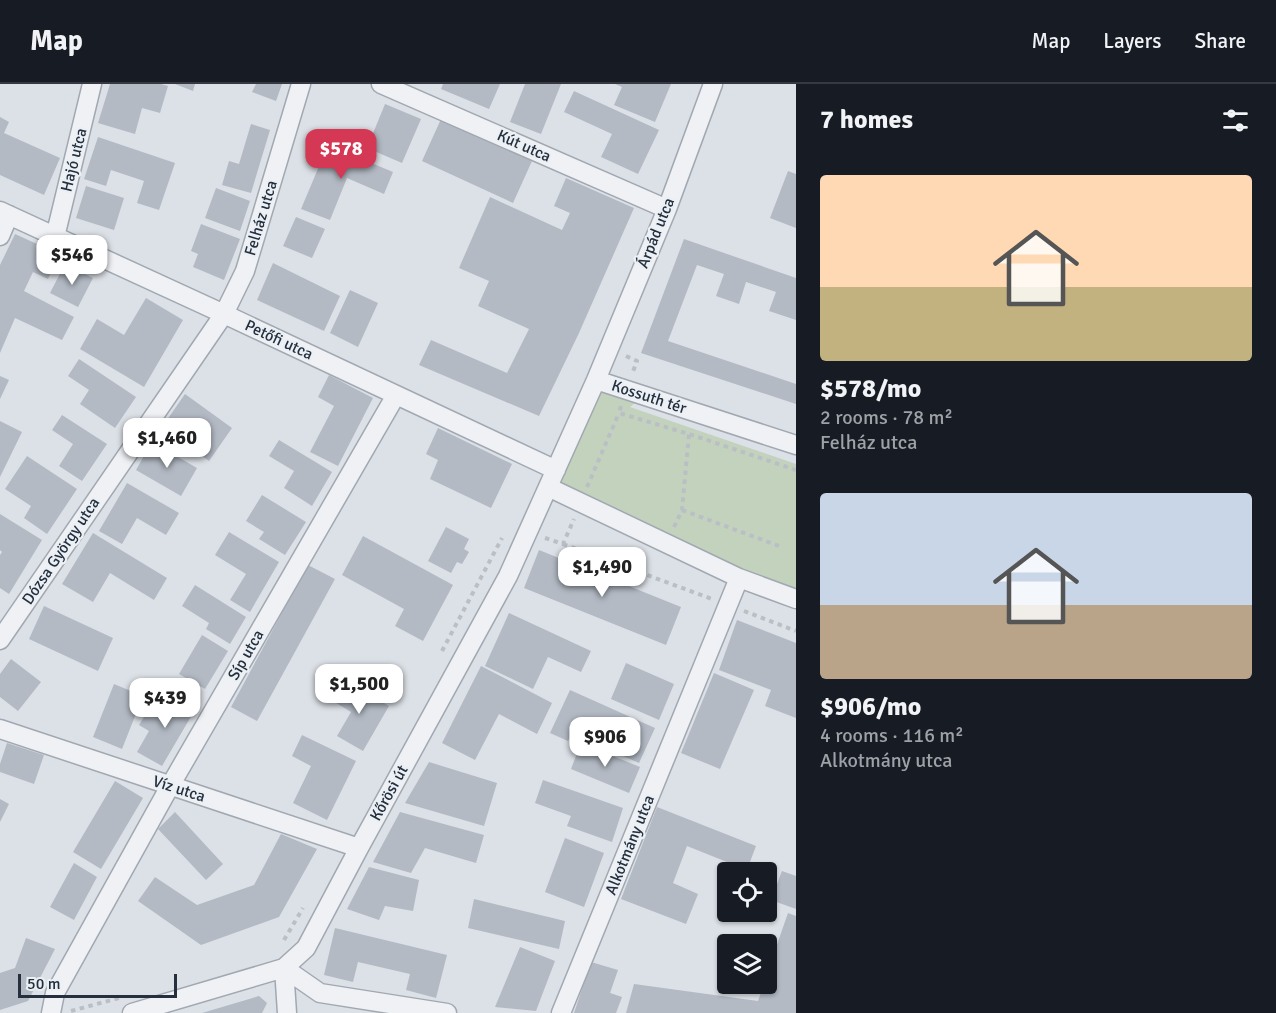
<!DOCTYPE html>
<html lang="en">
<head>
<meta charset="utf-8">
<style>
	:root { --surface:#171b24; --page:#20242c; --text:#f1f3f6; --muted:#9ea1a6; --line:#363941; --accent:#d53854 }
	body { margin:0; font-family:Signika,sans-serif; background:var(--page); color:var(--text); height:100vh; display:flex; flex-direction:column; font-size:22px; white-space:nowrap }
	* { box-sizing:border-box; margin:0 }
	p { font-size:20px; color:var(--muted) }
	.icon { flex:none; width:33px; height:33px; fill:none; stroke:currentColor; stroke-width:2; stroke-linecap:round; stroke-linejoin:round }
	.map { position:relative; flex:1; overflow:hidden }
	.panel { display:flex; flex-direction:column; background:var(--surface); width:480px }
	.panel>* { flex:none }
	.fabs { position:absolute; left:717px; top:778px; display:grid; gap:12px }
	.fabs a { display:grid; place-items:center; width:60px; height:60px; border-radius:6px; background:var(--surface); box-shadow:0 2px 4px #0004; font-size:30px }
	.scale { position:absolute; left:18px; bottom:15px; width:159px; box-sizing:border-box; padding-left:6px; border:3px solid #252f3e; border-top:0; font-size:16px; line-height:21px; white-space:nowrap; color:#252f3e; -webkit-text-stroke:4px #ebf0f5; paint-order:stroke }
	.price { position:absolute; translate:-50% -51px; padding:0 14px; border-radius:12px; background:#fff; color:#222; font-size:20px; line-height:39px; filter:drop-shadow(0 2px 3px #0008) }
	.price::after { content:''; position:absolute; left:50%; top:36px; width:18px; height:14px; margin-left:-9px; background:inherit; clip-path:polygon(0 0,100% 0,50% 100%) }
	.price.active { background:var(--accent); color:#fff }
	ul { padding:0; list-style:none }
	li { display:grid; align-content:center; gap:12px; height:318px; padding:0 24px }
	li span { display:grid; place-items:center; height:186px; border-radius:6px; color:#555 }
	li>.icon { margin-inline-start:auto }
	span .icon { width:108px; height:108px; fill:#fffc; stroke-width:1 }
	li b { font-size:26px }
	h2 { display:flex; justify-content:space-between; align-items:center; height:72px; padding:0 24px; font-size:26px }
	header { display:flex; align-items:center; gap:36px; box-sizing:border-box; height:84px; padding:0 30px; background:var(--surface); border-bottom:2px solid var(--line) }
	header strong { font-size:28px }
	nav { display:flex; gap:33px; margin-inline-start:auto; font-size:21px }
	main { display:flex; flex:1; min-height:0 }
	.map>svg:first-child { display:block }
	.green { fill:#c3d2bd }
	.building { fill:#b3bac4 }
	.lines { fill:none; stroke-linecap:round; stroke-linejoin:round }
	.street-casing { stroke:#a1a8b1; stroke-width:21 }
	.path { stroke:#babfc5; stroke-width:4; stroke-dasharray:4.5 4.5; stroke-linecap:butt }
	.street { stroke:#eff1f5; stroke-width:18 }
	.labels { text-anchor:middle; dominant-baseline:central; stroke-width:4.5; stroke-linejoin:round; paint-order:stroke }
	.street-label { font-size:16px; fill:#252f3e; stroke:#ebf0f5 }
</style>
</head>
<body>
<header>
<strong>Map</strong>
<nav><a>Map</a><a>Layers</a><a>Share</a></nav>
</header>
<main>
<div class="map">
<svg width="796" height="929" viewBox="0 0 796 929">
	<rect width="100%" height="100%" fill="#dce1e7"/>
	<path class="green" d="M596 296 644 312 630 323 796 380V515L548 403Z"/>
	<path class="building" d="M110 0H161L168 2 160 29 142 24 135 50 98 39Z
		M175 0H195L193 7Z
		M256 0H282L276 17 252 8Z
		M443 0H500L489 25 441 5Z
		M525 0H561L541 50 510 38Z
		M615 0H671L655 38 614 21 622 3Z
		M574 7 659 46 638 90 601 73 612 50 564 28Z
		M385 20 421 35 402 79 367 64Z
		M0 33 9 38 4 49 60 74 44 111 0 91Z
		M441 35 532 77 513 119 422 77Z
		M251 40 270 46 251 109 222 101 229 77 239 80Z
		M98 53 175 79 159 126 137 119 144 97 111 86 106 102 84 95Z
		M328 61 393 88 384 110 347 94 330 136 301 125Z
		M788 87 796 90V144L770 134Z
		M566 94 634 124 579 249 539 332 419 281 431 256 507 289 529 245 478 222 489 197 459 184 490 113 562 146 570 129 554 122Z
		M86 102 124 114 114 146 76 134Z
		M216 104 250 117 240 147 205 134Z
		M296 133 325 145 312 174 283 162Z
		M201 140 240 155 224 196 193 183 198 170 191 167Z
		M15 150 59 170 48 195 33 188 24 207 74 233 62 256 15 234 0 269V181Z
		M684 155 796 194V236L769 227 776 208 746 198 739 220 716 212 724 190 697 181 668 257 796 300V320L641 269Z
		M273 179 340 212 324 247 257 216Z
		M65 180 93 194 78 223 50 209Z
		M350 206 378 219 358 263 330 249Z
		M146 214 183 236 144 303 80 265 97 235 124 251Z
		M79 275 136 313 115 344 80 320 89 306 68 292Z
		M329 291 373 314 338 382 310 368 334 322 318 313Z
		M0 292 9 296 0 315Z
		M185 310 232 344 209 377 162 343Z
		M62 331 107 360 82 397 59 382 73 360 52 346Z
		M0 337 22 348 0 393Z
		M438 344 512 380 491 424 430 395 438 376 426 370Z
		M279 356 332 388 312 422 284 404 294 387 269 372Z
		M152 358 197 384 181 412 136 386Z
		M27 372 77 405 47 450 24 434 31 422 5 405Z
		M127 399 179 429 166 451 137 434 122 460 99 447Z
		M262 411 306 438 285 471 259 455 264 448 246 437Z
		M0 430 42 456 9 510 0 504V471L2 468 0 466Z
		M446 443 469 455 464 465 469 468 462 480 457 478 451 489 428 477Z
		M229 448 279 478 250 528 230 516 246 490 215 471Z
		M93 449 167 494 154 516 110 489 93 518 62 500Z
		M363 452 453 501 423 557 395 542 404 525 342 491Z
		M539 466 681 523 666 561 524 504Z
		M308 481 335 495 257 637 231 623Z
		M195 501 246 533 230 560 206 545 209 539 182 522Z
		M44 522 113 554 98 587 29 555Z
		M509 529 591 567 581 588 548 573 533 605 485 582Z
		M737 536 796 559V634L765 622 771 606 719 586Z
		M202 551 228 567 205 605 179 590Z
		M11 575 41 598 18 627 0 613V590Z
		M626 579 674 600 659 636 611 615Z
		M481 582 552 619 537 650 499 630 475 676 442 659Z
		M714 589 754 606 720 685 681 669Z
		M345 596 389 622 363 667 337 652 351 628 333 617Z
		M114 600 143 612 122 665 93 653Z
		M570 606 655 644 639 679 610 666 614 657 576 640 568 657 550 649Z
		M172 610 196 624 162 682 137 668 149 647 139 641 149 625 160 631Z
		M302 651 356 677 327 736 293 719 311 682 292 672Z
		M7 659 44 671 34 700 0 688V680Z
		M581 659 640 683 629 709 571 685Z
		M429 678 497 699 484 742 405 719Z
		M543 696 623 724 612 758 567 742 571 732 535 719Z
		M115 697 143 714 101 785 73 768Z
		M0 715 9 720 0 738Z
		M657 723 756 762 747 786 687 762 673 799 698 810 686 840 621 815Z
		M175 728 223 780 206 796 158 745Z
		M400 728 484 751 476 779 425 764 411 789 373 778Z
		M281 750 317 765 279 833 201 861 138 817 155 793 197 821 254 801Z
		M565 754 604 769 584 823 545 808Z
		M74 779 97 793 74 836 50 823Z
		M369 783 419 796 413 827 385 822 379 836 347 825Z
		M782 787 796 792V825L771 816Z
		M474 815 565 837 559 865 468 844Z
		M788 829 796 832V929H626L634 900 758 917 764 900H766V892Z
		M335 844 447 871 436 914 406 906 410 890 358 878 353 898 324 891Z
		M26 854 55 865 28 917 0 926V889L15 884Z
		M520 863 555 877 536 927 495 923Z
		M591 878 618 886 610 909 622 913 616 929H574Z
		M259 912 267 919 262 929H202Z"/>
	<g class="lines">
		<g class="street-casing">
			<path id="street" d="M381 0 667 125
				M0 127 224 230 556 386
				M0 152 9 131
				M55 153 92 0
				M596 296 796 361
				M548 403 739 494 796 515
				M0 556 224 230 245 187 301 0
				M0 645 359 764
				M284 884 320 909 447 929
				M284 884 287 929
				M51 929 55 909 170 702 396 311
				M132 929 284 884 306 864 359 764 508 492 596 296 667 125 713 0
				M561 929 739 494"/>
		</g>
		<path class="path" d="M626 272 637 277 632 290
			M621 322 619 329 689 350 796 386
			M587 403 619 329
			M682 426 779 462
			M674 443 682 426 689 350
			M545 454 563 460 574 435
			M563 460 712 515
			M744 527 796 547
			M442 567 502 454
			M284 856 303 824
			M71 927 119 914"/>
		<use href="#street" class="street"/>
	</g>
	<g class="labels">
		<g class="street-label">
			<text transform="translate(524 62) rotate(24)">Kút utca</text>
			<text transform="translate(74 76) rotate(-76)">Hajó utca</text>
			<text transform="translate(261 134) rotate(-73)">Felház utca</text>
			<text transform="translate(656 149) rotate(-68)">Árpád utca</text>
			<text transform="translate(279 256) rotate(25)">Petőfi utca</text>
			<text transform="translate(649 313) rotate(18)">Kossuth tér</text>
			<text transform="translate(61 467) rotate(-56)">Dózsa György utca</text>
			<text transform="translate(246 571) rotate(-60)">Síp utca</text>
			<text transform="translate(179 705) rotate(18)">Víz utca</text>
			<text transform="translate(389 709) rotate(-61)">Kőrösi út</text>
			<text transform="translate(630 761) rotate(-68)">Alkotmány utca</text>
		</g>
	</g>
</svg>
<div class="fabs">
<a><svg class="icon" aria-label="locate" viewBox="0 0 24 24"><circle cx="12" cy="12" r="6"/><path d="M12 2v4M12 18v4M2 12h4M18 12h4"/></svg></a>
<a><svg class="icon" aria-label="layers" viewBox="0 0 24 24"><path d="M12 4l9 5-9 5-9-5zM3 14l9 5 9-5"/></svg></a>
</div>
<div class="scale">50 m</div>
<b class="price active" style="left:341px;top:96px">$578</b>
<b class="price" style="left:72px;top:202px">$546</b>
<b class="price" style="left:167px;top:385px">$1,460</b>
<b class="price" style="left:602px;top:514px">$1,490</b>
<b class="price" style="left:359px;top:631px">$1,500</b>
<b class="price" style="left:165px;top:645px">$439</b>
<b class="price" style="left:605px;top:684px">$906</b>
</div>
<section class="panel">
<h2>7 homes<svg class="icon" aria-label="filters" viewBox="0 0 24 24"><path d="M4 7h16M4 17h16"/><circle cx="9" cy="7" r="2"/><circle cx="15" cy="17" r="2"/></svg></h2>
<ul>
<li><span style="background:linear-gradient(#ffd9b3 60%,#c2b280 0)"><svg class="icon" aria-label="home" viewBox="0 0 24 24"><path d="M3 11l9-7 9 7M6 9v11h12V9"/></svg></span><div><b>$578/mo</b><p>2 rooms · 78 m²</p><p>Felház utca</p></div></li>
<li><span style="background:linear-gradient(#c9d6e8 60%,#b9a48a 0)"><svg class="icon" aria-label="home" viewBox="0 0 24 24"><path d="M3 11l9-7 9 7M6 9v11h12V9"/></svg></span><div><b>$906/mo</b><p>4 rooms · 116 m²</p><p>Alkotmány utca</p></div></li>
</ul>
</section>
</main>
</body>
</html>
